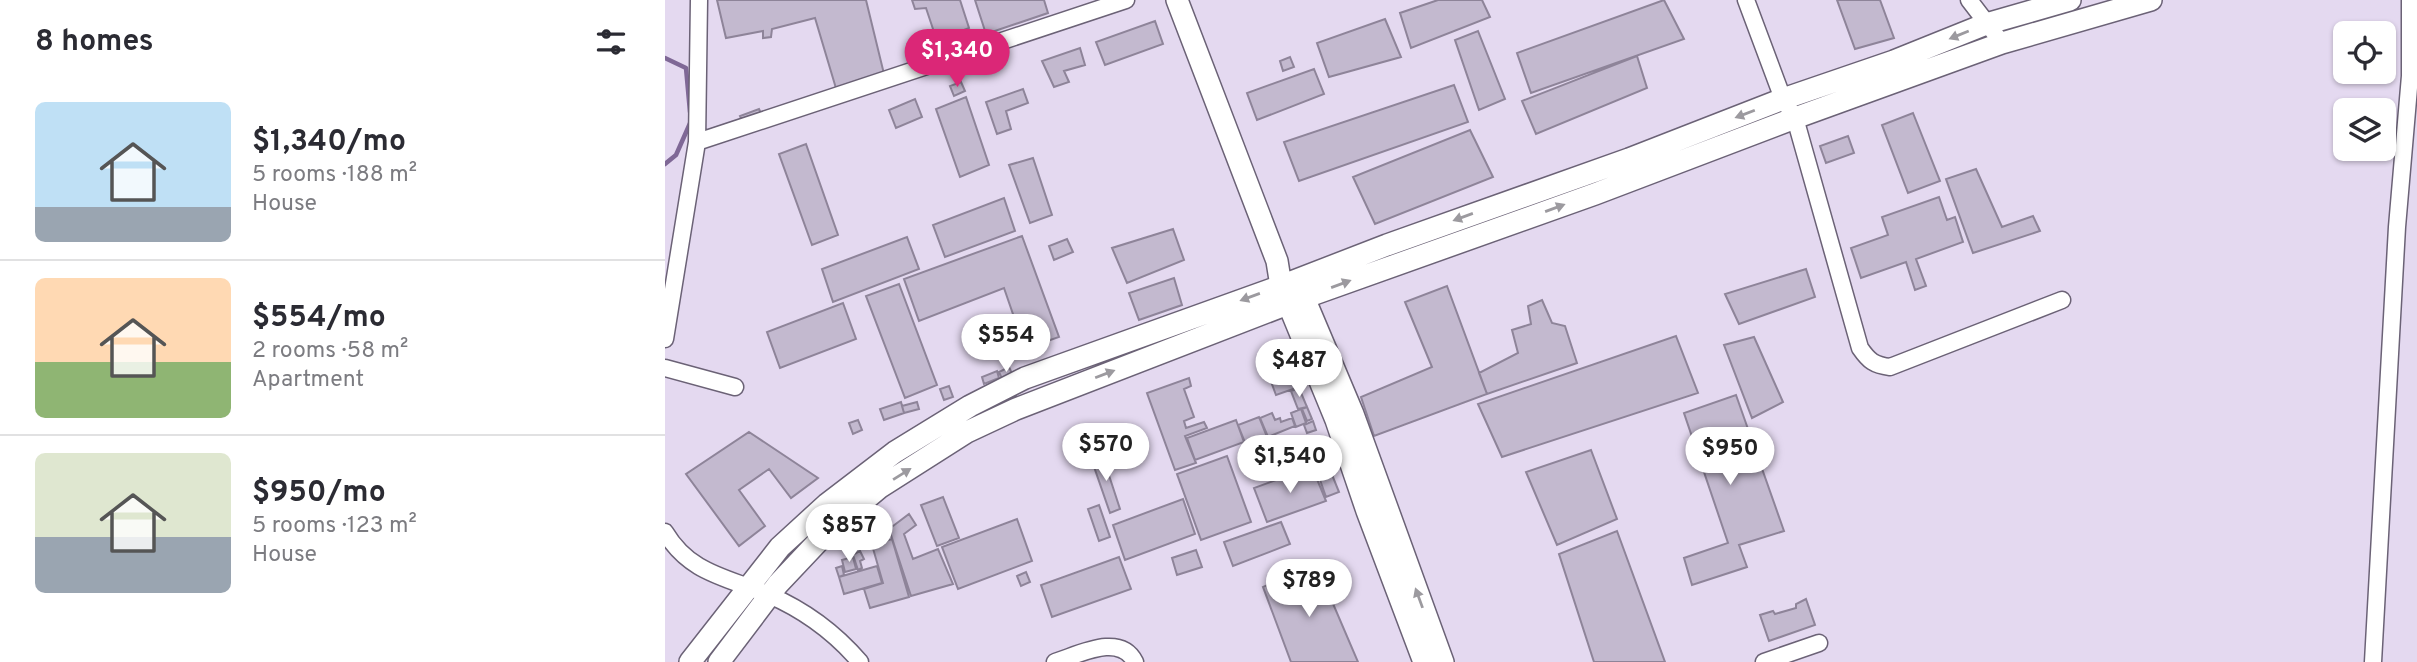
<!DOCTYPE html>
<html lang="en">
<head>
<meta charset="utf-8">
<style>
	:root { --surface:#fff; --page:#f7f7f7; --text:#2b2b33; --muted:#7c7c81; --line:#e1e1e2; --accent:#db2777 }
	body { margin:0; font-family:Overpass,sans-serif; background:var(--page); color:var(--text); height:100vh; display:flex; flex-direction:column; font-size:26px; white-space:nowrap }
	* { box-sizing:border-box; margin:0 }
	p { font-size:23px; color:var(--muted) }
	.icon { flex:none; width:38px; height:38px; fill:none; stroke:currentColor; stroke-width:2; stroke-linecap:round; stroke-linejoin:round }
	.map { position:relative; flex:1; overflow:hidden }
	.sheet { display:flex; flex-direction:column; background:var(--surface); width:665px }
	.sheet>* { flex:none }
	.controls { position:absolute; left:1668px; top:21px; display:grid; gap:14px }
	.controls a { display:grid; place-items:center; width:63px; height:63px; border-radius:10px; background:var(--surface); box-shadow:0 2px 5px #0004; font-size:35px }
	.price { position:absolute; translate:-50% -60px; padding:0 16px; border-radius:24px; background:#fff; color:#222; font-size:23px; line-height:46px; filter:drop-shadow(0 2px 4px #0008) }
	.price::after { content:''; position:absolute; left:50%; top:42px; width:21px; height:16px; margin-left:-10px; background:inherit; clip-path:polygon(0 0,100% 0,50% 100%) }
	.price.active { background:var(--accent); color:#fff }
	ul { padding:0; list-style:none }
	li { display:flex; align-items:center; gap:21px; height:175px; padding:0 35px }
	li+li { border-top:2px solid var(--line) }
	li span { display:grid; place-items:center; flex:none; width:196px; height:140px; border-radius:10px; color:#555 }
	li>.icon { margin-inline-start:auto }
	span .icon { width:84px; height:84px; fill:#fffc; stroke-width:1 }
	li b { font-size:30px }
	h2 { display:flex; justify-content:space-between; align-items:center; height:84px; padding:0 35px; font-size:30px }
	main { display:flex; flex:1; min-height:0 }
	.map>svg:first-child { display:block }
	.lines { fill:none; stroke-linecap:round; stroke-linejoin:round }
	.stream { stroke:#7f6896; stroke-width:4.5 }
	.building { fill:#c3b9cf; stroke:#8e8499; stroke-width:2 }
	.street-casing { stroke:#6b6276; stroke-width:19 }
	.secondary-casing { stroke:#6b6276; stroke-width:24 }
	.street { stroke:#fff; stroke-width:16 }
	.secondary { stroke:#fff; stroke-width:21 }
	.oneway { fill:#9c9a9f }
</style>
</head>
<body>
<main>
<section class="sheet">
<h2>8 homes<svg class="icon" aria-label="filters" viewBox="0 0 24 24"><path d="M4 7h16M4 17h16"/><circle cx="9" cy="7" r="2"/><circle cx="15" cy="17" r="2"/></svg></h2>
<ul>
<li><span style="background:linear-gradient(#bfe0f5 75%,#9aa5b1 0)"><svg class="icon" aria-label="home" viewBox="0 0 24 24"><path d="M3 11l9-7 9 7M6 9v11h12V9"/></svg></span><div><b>$1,340/mo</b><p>5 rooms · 188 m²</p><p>House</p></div></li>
<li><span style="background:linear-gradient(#ffd9b3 60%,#8fb573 0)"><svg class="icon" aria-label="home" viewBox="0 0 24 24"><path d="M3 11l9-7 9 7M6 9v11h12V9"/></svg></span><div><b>$554/mo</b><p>2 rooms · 58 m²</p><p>Apartment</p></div></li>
<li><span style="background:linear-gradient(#dfe7d0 60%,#9aa5b1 0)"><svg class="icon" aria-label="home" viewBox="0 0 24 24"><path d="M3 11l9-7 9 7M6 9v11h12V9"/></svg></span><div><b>$950/mo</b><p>5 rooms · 123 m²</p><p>House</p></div></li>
</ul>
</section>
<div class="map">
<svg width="1752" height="662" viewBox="0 0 1752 662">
	<rect width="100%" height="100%" fill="#e4d9f0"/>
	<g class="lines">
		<path class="stream" d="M0 58 21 68 25 112
			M0 164 11 155 26 121"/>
	</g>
	<path class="building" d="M52 0H201L220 78 173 95 150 18 107 29 106 37 98 38V31L61 38Z
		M247 0H295L304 28 272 41 261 8 250 9Z
		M310 0H379L383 13 321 34Z
		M773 0H817L825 17 746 48 735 13Z
		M999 0 1019 39 866 93 852 53Z
		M1172 0H1215L1229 38 1190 49Z
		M720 19 736 57 664 77 652 43Z
		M490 21 498 44 440 65 431 42Z
		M813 31 840 99 814 110 790 40Z
		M415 48 420 65 399 71 404 82 389 87 377 61Z
		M972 56 982 88 871 134 857 101Z
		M625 57 629 67 618 71 615 61Z
		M649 69 659 94 592 120 582 93Z
		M296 82 300 91 289 96 285 86Z
		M789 85 803 122 634 181 619 142Z
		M358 89 363 103 341 111 346 129 332 134 321 102Z
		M301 97 324 165 295 177 271 109Z
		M250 99 257 117 231 128 224 110Z
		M94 109 99 120 80 127 75 116Z
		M1248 113 1275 181 1243 193 1217 125Z
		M805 130 828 177 710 224 688 177Z
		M1183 136 1189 153 1161 163 1155 146Z
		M141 144 173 235 147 245 114 154Z
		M368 158 387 215 365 223 344 165Z
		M1311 169 1337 227 1368 216 1375 231 1308 253 1281 179Z
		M1274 197 1282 220 1290 217 1298 242 1251 259 1261 286 1250 290 1241 262 1196 278 1186 248 1223 235 1217 217Z
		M339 198 350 231 280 257 268 225Z
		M508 229 519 260 462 283 447 248Z
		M357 236 394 337 360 349 339 288 254 321 239 279Z
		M242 237 254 269 168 302 157 269Z
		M402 239 408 252 389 260 384 246Z
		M1141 269 1150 297 1074 324 1060 294Z
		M509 278 517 305 474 320 464 293Z
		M234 284 272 385 240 398 201 296Z
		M782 286 822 394 709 436 696 397 767 367 740 302Z
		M877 300 887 323 900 326 912 363 822 394 814 373 853 353 847 330 866 324 863 306Z
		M178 303 191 339 115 368 102 332Z
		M1011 336 1033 393 837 457 813 404Z
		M1089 337 1118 402 1087 418 1059 345Z
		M623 355 634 387 611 395 599 363Z
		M344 367 348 376 338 381 334 372Z
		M332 371 334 378 319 384 317 377Z
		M524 378 526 386 519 389 529 417 519 421 521 428 539 422 542 428 520 436 531 463 510 470 482 393Z
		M284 386 288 397 279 400 275 389Z
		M634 388 642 407 633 409 626 391Z
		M1071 395 1119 531 1074 545 1082 567 1027 585 1019 558 1063 543 1019 413Z
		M236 402 239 413 219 420 215 409Z
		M252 402 254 409 239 413 237 406Z
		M642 407 647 419 642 421 637 409Z
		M636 409 641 423 631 427 626 413Z
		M607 413 610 420 615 418 616 422 627 418 630 426 603 437 595 418Z
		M594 417 602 437 581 445 573 425Z
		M193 420 197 430 188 434 184 423Z
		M571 420 579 442 530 460 522 438Z
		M648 421 651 430 642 433 639 425Z
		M84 432 153 478 126 498 104 469 74 490 100 526 74 546 21 474Z
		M657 450 674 492 661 497 646 454Z
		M926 450 952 519 892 545 861 472Z
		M437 454 455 509 445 513 426 458Z
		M562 456 586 522 536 540 512 474Z
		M647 467 661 501 602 522 589 488Z
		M278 497 294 538 272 546 256 505Z
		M518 499 530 534 460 560 448 525Z
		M434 505 445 537 434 541 423 509Z
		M244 514 251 525 239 534 248 559 273 549 288 584 246 596 224 529Z
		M352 519 367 561 293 589 277 547Z
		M616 522 625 544 568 566 559 542Z
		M952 531 1000 662H929L894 554Z
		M227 539 244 597 205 608 199 589 218 583 207 545Z
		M531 550 537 567 512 575 507 558Z
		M195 551 199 559 195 561 197 568 193 570 188 555Z
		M188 557 191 569 180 572 177 560Z
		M454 557 466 589 387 617 376 585Z
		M651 564 693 662H626L598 587Z
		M177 566 179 575 174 577 171 568Z
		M212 566 217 583 179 594 174 577Z
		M361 572 365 582 356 586 352 576Z
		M1141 599 1150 625 1104 641 1095 615 1108 611 1110 614 1131 608V604Z"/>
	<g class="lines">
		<g class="street-casing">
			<path id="street" d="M1081 0 1118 99 1130 118 1195 348C1204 361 1209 365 1225 367L1397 300
				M1304 0 1337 43
				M32 142 461 0
				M0 339 32 142 34 0
				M0 368 70 387
				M0 532C25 574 62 577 104 595 139 610 171 634 195 662
				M390 662C413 655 455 632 470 662
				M1099 662 1154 643
				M1708 662 1732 227 1745 76V0"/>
		</g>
		<g class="secondary-casing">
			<path id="secondary" d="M512 0 612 261 616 286 671 420 702 511 759 662
				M634 286 688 414 778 662
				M25 662 115 547 162 504 230 452 305 406 360 378 616 286 722 245 964 159 1118 99 1229 61 1321 24 1405 0
				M54 662 113 584 164 530 214 488 302 432 351 409 638 298 930 194 1130 118 1337 43 1486 0"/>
		</g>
		<use href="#street" class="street"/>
		<use href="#secondary" class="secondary"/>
	</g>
	<defs><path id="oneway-solid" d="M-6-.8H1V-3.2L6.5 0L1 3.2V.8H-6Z" transform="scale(1.75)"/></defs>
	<g class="oneway">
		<use href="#oneway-solid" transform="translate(1294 35) rotate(158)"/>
		<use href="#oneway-solid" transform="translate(1080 114) rotate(159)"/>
		<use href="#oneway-solid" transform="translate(890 208) rotate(-20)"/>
		<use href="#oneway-solid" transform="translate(798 217) rotate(160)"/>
		<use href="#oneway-solid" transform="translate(676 284) rotate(-20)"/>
		<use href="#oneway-solid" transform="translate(585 297) rotate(160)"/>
		<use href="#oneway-solid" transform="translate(440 374) rotate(-21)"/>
		<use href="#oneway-solid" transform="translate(237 474) rotate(-32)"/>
		<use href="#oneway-solid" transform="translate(754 598) rotate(-110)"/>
	</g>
</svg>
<div class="controls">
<a><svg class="icon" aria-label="locate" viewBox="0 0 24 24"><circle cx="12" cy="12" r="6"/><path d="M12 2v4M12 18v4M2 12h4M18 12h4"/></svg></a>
<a><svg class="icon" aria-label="layers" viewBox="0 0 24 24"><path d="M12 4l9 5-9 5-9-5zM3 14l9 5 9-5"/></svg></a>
</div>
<b class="price active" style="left:292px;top:89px">$1,340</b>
<b class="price" style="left:341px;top:374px">$554</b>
<b class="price" style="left:634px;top:399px">$487</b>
<b class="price" style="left:441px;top:483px">$570</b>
<b class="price" style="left:1065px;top:487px">$950</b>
<b class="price" style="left:625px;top:495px">$1,540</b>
<b class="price" style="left:184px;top:564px">$857</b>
<b class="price" style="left:644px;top:619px">$789</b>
</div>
</main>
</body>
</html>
